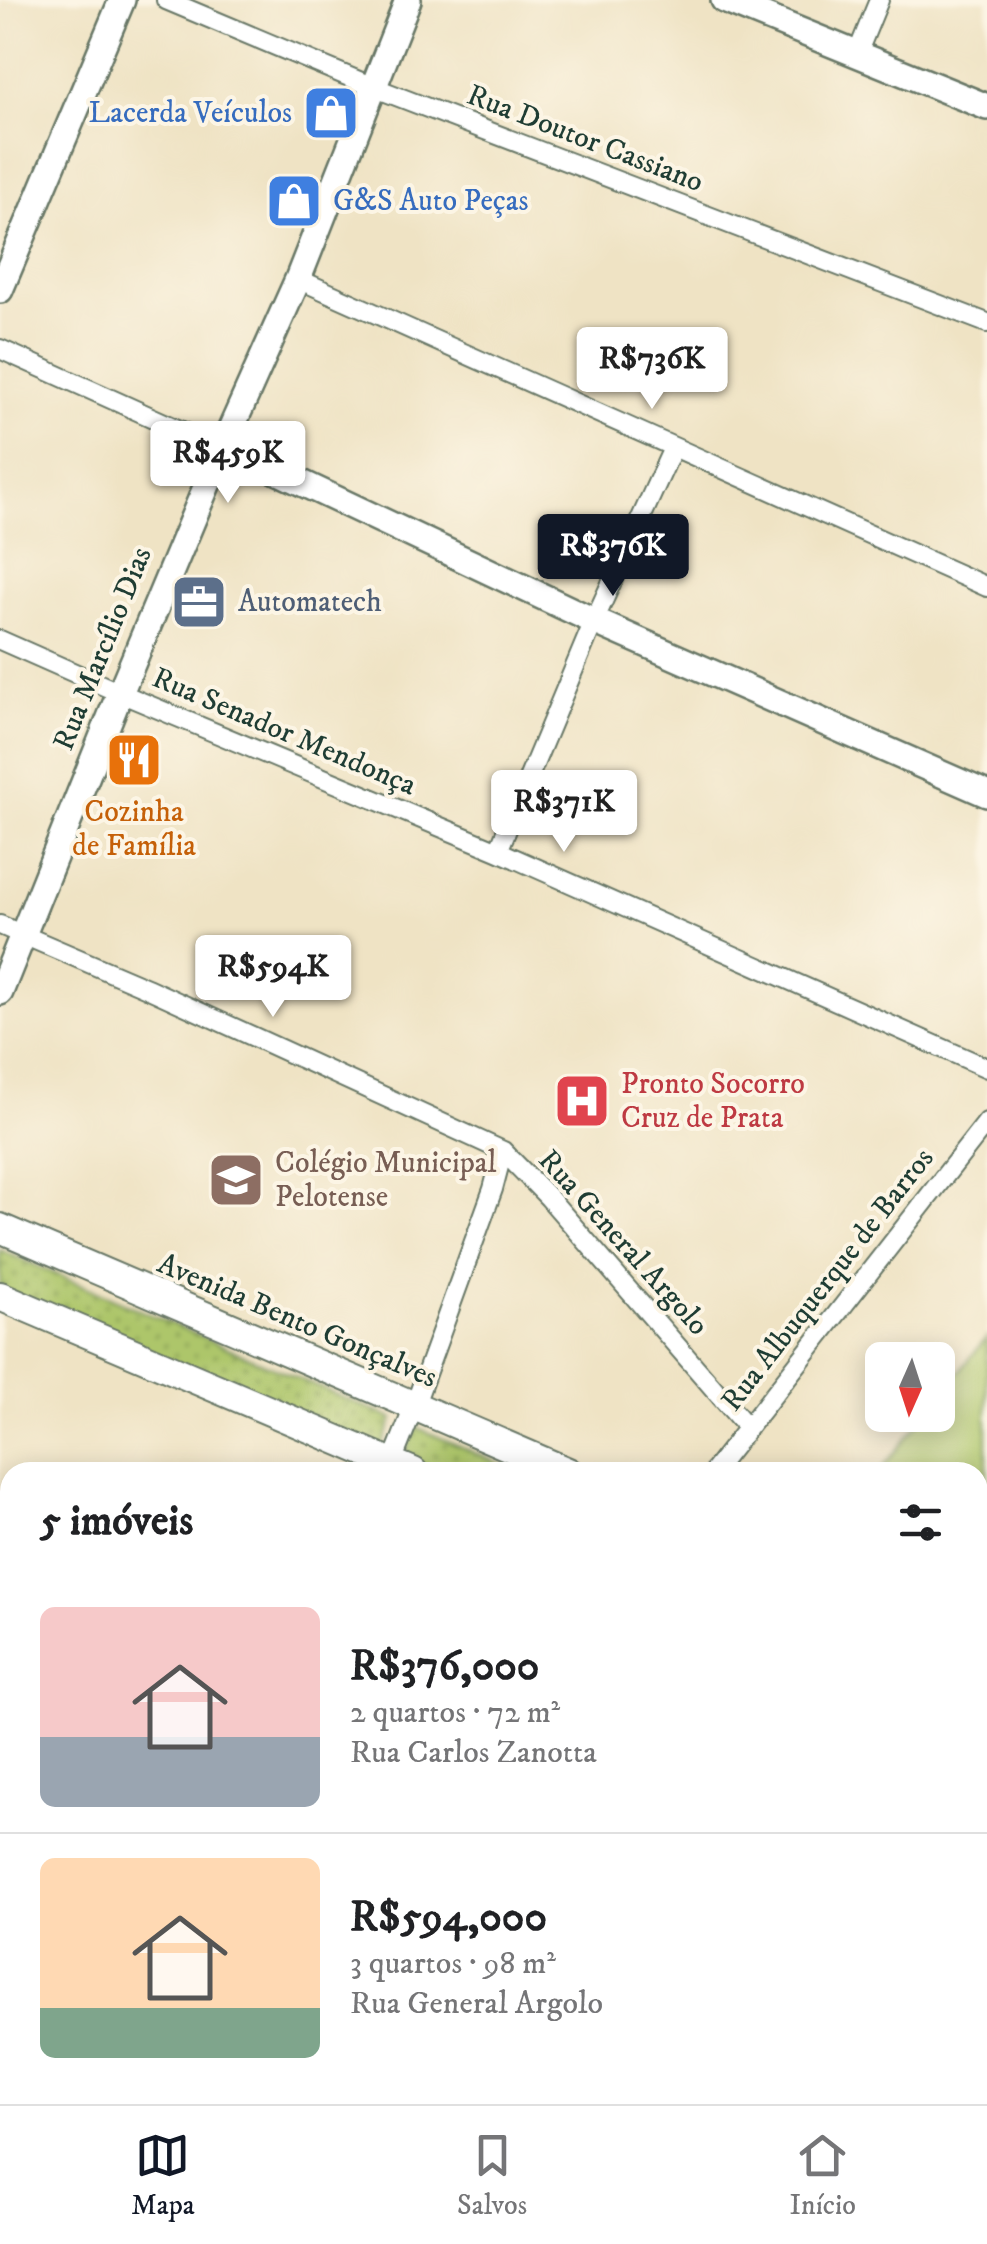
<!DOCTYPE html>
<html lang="pt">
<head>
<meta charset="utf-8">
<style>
	:root { --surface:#fff; --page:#f6f6f6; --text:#202124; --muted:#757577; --line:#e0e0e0; --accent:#111827 }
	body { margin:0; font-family:"IM FELL DW Pica",serif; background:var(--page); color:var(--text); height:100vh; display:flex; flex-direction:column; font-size:38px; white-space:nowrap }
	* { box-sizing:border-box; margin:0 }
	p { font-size:32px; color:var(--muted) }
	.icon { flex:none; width:55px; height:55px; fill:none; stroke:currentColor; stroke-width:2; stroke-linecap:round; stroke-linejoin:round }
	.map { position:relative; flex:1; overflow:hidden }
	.panel { position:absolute; left:0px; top:1462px; width:988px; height:642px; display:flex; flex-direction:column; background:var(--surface); border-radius:30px 30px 0 0; box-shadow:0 5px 25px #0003 }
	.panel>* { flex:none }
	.needle { width:65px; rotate:183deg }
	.tools { position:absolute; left:865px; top:1342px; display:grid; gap:20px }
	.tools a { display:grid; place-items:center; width:90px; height:90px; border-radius:15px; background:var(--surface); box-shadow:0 5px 25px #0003; font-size:50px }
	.price { position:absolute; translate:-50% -85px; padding:0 22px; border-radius:10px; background:#fff; color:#222; font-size:32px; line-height:65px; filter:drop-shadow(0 2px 5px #0008) }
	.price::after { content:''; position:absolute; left:50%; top:60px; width:30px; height:22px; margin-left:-15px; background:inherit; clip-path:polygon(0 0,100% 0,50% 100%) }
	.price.current { background:var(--accent); color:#fff }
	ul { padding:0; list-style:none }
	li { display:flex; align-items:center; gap:30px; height:250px; padding:0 40px }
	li+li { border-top:2px solid var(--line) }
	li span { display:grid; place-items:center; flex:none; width:280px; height:200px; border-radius:15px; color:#555 }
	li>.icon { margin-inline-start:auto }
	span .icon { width:120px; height:120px; fill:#fffc; stroke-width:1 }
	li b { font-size:42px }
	h2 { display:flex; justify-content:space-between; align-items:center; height:120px; padding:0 40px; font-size:42px }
	.tabs { display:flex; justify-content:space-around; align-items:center; height:140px; border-top:2px solid var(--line); background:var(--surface); font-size:28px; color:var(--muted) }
	.tabs a { display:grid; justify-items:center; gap:5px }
	.tabs .current { color:var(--accent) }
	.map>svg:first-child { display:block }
	.park { fill:url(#park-dots); stroke:#668250; stroke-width:2.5 }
	.pitch { fill:#adc66b; stroke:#668250; stroke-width:2.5 }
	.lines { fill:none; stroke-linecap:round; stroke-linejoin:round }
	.street-casing { stroke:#687766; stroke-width:22 }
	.secondary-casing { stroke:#687766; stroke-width:30 }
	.primary-casing { stroke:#687766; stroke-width:32 }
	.street { stroke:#fff; stroke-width:18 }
	.secondary { stroke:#fff; stroke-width:25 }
	.primary { stroke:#fff; stroke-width:28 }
	.labels { text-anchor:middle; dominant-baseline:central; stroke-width:8; stroke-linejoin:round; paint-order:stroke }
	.shop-label { font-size:30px; fill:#366cbe; stroke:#fcf5e5; text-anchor:end }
	.street-label { font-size:30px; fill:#1f3d34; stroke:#fcf5e5 }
	.service-label { font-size:30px; fill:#4e5e75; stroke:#fcf5e5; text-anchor:start }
	.food-label { font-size:30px; fill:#c56008; stroke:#fcf5e5 }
	.health-label { font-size:30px; fill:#be3a42; stroke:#fcf5e5; text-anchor:start }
	.education-label { font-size:30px; fill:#785e54; stroke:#fcf5e5; text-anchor:start }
</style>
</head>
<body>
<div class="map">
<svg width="987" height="2104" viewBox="0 0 987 2104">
	<defs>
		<pattern id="park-dots" width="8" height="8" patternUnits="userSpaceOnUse" patternTransform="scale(2.5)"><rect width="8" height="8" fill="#adc66b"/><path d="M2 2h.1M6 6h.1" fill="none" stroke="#8ca259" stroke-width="1.8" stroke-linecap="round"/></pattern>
	</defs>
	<rect width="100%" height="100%" fill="#fcf5e5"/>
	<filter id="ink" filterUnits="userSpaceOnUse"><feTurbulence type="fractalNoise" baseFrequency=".01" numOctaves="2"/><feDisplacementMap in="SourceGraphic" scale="20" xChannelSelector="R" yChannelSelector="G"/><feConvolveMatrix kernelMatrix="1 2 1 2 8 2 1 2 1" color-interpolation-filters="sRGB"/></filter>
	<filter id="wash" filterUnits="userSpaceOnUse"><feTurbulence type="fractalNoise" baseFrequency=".0048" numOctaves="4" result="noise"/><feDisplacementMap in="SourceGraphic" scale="40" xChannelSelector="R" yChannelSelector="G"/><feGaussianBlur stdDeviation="2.25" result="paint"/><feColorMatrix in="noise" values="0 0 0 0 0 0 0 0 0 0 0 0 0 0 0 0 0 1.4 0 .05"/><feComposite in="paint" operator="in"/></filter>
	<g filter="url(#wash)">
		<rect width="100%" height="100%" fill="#efe3c4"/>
		<path class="park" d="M0 1250 393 1419 379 1454 0 1290Z
			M416 1427 518 1472H428L402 1461Z"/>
		<path class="pitch" d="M987 1337V1631L978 1627V1472H879L925 1415H938V1399Z"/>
	</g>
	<g filter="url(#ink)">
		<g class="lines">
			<g class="street-casing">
				<path id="street" d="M166 0 373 87 987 323
					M857 54 879 0
					M298 279 987 587
					M0 349 222 449
					M0 640 120 693 498 851 987 1068
					M498 851 594 621 673 448
					M0 925 147 988 503 1151 549 1198 747 1427
					M388 1472 414 1407 493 1189 503 1151
					M713 1472 987 1122
					M0 1703 10 1680
					M119 2104 122 2095
					M276 2104 282 2095
					M893 2104 897 2095"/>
			</g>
			<g class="secondary-casing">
				<path id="secondary" d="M724 0 987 107
					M0 290 122 0
					M222 449 264 465 594 621 987 794
					M0 992 120 693 222 449 298 279 408 0
					M0 1832 10 1836
					M631 2095 651 2104"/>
			</g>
			<g class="primary-casing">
				<path id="primary" d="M0 1228 568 1472
					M0 1296 413 1472
					M978 1647 987 1651
					M978 1714 987 1719"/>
			</g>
			<use href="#street" class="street"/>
			<use href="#secondary" class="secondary"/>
			<use href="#primary" class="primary"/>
		</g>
	</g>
	<defs>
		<g id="shop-square" transform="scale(2.875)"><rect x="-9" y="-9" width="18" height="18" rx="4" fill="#3f7fe0" stroke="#fcf5e5"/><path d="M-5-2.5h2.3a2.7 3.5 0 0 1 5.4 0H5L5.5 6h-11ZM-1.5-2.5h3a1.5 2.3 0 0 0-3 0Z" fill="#fff"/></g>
		<g id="office-square" transform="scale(2.875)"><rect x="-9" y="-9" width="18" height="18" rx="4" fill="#5c6f8a" stroke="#fcf5e5"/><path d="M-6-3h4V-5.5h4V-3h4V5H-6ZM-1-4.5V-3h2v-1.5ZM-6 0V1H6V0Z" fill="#fff"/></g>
		<g id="restaurant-square" transform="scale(2.875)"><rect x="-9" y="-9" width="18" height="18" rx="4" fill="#e8710a" stroke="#fcf5e5"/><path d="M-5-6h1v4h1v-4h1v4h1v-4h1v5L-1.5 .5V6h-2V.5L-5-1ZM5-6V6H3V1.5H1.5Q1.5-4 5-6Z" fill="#fff"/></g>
		<g id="hospital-square" transform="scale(2.875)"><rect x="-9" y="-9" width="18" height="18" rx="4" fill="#e0444e" stroke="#fcf5e5"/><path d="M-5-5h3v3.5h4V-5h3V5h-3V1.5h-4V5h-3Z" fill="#fff"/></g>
		<g id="school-square" transform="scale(2.875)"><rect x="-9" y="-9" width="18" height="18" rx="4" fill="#8d6e63" stroke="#fcf5e5"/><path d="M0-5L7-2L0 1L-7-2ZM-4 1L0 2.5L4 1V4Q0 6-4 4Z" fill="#fff"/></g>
	</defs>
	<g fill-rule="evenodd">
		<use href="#shop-square" x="331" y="113"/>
		<use href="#shop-square" x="294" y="201"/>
		<use href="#office-square" x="199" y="602"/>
		<use href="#restaurant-square" x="134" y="760"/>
		<use href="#hospital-square" x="582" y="1101"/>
		<use href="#school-square" x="236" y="1180"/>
	</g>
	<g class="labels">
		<g class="shop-label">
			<text x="292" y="113">Lacerda Veículos</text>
			<text x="333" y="201" text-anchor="start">G&amp;S Auto Peças</text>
		</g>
		<g class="street-label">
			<text transform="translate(585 139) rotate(21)">Rua Doutor Cassiano</text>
			<text transform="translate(103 649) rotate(-68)">Rua Marcílio Dias</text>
			<text transform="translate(284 732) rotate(23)">Rua Senador Mendonça</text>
			<text transform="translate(623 1243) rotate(48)">Rua General Argolo</text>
			<text transform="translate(828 1280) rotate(-52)">Rua Albuquerque de Barros</text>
			<text transform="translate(297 1321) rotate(23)">Avenida Bento Gonçalves</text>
		</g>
		<g class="service-label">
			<text x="238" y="602">Automatech</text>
		</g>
		<g class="food-label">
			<text x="134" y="812">Cozinha<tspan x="134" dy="34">de Família</tspan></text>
		</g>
		<g class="health-label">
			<text x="621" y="1084">Pronto Socorro<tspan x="621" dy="34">Cruz de Prata</tspan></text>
		</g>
		<g class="education-label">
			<text x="275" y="1163">Colégio Municipal<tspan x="275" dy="34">Pelotense</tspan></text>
		</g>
	</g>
</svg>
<div class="tools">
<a><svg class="needle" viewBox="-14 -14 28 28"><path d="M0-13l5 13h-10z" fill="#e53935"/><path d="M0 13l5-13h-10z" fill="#757577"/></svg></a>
</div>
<b class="price" style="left:652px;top:412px">R$736K</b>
<b class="price" style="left:228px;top:506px">R$459K</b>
<b class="price current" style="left:613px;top:599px">R$376K</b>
<b class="price" style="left:564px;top:855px">R$371K</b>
<b class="price" style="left:273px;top:1020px">R$594K</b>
<section class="panel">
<h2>5 imóveis<svg class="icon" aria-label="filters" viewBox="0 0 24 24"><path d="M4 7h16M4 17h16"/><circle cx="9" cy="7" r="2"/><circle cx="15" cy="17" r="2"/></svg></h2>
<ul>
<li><span style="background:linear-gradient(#f6c9c9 65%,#9aa5b1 0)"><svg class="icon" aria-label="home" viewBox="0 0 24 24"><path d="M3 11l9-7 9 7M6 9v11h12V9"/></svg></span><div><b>R$376,000</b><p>2 quartos · 72 m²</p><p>Rua Carlos Zanotta</p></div></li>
<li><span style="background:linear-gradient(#ffd9b3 75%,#7fa58c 0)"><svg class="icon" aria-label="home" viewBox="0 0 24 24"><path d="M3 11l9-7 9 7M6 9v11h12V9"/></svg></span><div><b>R$594,000</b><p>3 quartos · 98 m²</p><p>Rua General Argolo</p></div></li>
</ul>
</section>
</div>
<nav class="tabs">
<a class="current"><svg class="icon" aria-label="map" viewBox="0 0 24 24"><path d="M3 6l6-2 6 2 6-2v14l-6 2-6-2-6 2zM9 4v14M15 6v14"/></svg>Mapa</a>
<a><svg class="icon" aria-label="saved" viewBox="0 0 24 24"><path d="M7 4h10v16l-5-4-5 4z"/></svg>Salvos</a>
<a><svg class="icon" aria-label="home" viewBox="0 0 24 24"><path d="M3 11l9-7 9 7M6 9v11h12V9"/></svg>Início</a>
</nav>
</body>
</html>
